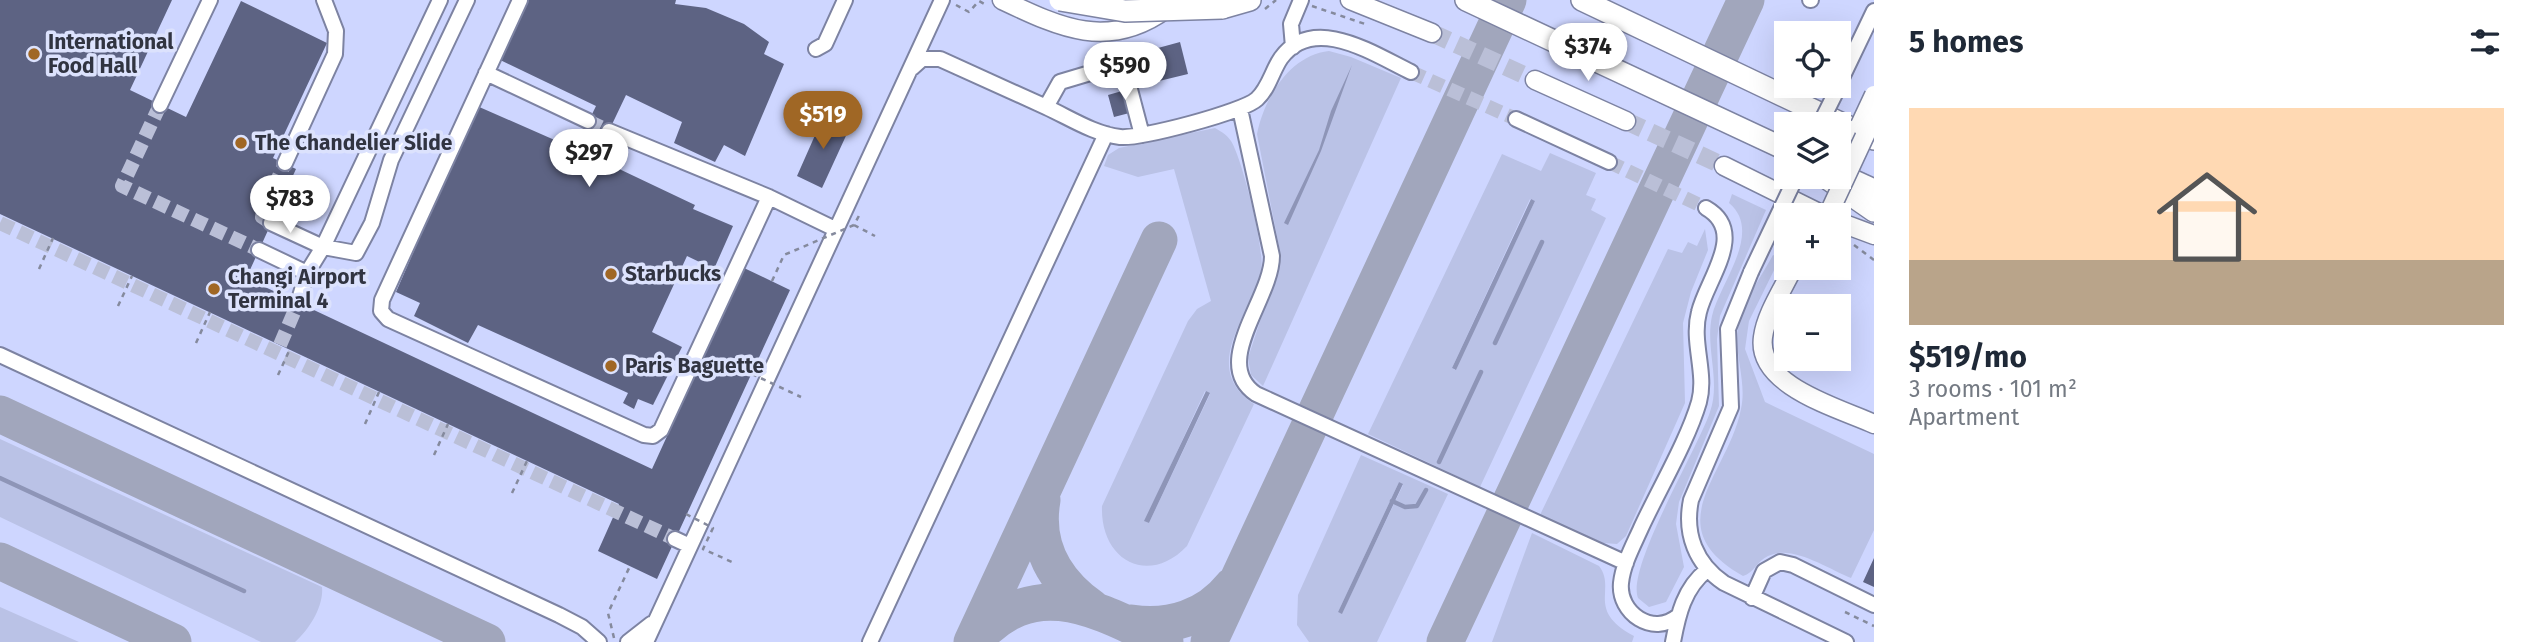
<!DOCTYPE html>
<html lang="en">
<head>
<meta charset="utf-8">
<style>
	:root { --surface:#fff; --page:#f2f2f3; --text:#1f2937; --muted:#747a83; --accent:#a06725 }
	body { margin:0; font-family:"Fira Sans",sans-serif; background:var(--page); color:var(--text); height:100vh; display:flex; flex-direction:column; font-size:26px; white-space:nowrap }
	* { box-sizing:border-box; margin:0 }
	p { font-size:23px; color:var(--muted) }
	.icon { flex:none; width:38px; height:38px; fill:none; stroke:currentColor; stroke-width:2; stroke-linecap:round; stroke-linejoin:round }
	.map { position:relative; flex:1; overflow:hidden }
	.panel { display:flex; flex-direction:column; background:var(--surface); width:665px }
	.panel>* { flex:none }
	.controls { position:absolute; left:1774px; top:21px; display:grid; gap:14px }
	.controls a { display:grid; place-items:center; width:77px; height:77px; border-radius:0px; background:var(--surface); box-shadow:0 7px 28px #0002; font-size:35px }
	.price { position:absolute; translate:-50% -60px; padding:0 16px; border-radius:24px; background:#fff; color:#222; font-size:23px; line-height:46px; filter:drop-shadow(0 2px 4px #0008) }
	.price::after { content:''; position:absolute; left:50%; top:42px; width:21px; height:16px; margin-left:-10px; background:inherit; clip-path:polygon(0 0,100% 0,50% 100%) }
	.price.current { background:var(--accent); color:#fff }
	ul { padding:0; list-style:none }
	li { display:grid; align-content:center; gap:14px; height:371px; padding:0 35px }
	li span { display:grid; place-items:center; height:217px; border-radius:0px; color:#555 }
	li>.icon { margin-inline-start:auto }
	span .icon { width:126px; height:126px; fill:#fffc; stroke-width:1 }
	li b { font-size:30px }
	h2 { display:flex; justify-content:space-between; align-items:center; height:84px; padding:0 35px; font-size:30px }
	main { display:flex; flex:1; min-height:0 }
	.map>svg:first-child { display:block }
	.built { fill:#ced6ff; fill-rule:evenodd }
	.green { fill:#bac2e6; fill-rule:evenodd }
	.water { fill:#8e95b7 }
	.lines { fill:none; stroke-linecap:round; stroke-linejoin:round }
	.stream { stroke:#8e95b7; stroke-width:4.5 }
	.taxiway { stroke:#a1a6bc; stroke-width:37 }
	.building { fill:#5d6383 }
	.minor-tunnel { stroke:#babfd7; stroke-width:14; stroke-dasharray:14 7; stroke-linecap:butt }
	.major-tunnel { stroke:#babfd7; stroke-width:18; stroke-dasharray:18 9; stroke-linecap:butt }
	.minor-casing { stroke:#7d83a2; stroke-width:18 }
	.major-casing { stroke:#7d83a2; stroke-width:21 }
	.highway-casing { stroke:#7d83a2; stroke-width:24 }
	.path { stroke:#858a9d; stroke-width:2.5; stroke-dasharray:5 5; stroke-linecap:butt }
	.minor { stroke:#fff; stroke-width:14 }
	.major { stroke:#fff; stroke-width:18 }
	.highway { stroke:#fff; stroke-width:21 }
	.minor-bridge-casing { stroke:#7d83a2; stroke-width:18; stroke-linecap:butt }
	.major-bridge-casing { stroke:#7d83a2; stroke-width:21; stroke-linecap:butt }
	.highway-bridge-casing { stroke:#7d83a2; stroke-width:24; stroke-linecap:butt }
	.path-bridge { stroke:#858a9d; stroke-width:2.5; stroke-dasharray:5 5; stroke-linecap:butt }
	.minor-bridge { stroke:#fff; stroke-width:14 }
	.major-bridge { stroke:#fff; stroke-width:18 }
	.highway-bridge { stroke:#fff; stroke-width:21 }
	.poi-dot { fill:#a06725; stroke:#dce2fd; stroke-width:2.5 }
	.labels { text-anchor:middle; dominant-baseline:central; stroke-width:7; stroke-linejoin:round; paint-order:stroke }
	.poi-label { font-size:21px; font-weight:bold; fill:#313441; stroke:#dce2fd; text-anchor:start }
</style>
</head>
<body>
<main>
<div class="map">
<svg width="1874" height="642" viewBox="0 0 1874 642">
	<rect width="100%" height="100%" fill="#dce2fd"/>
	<path class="built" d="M0 0H1874V642H0ZM1787 33H1839V86H1787ZM1787 124H1839V177H1787ZM1787 215H1839V268H1787ZM1787 306H1839V359H1787Z"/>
	<path class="green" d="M1329 51 1351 57 1401 78 1263 386 1251 375 1248 358 1281 257 1257 134C1264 98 1290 55 1329 51Z
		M1215 128C1222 132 1227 135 1231 141 1242 158 1266 253 1261 271 1250 317 1199 367 1254 404L1187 546C1148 587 1100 560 1102 506L1188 321 1197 309 1211 301 1174 169 1138 177 1104 166 1108 155 1119 148ZM1205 391 1210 394 1149 523 1145 521Z
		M1550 153 1596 173 1586 195 1596 199 1591 210 1606 218 1480 487 1368 434 1502 154 1541 171ZM1530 199 1535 201 1455 370 1452 368Z
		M1732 194 1766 210 1720 316 1717 339 1719 406 1679 502 1676 524 1684 567 1666 602 1649 607 1638 598C1626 568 1698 448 1710 412 1721 381 1705 348 1712 316 1719 284 1764 232 1729 203Z
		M1705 229 1708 250 1691 292 1683 323 1685 403 1626 536 1617 544 1603 543 1540 515 1668 249 1682 253 1688 242 1697 246Z
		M1773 255 1780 258 1749 321 1745 349 1765 402 1874 454V530L1851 578C1828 569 1792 544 1768 556 1757 561 1754 573 1743 576 1655 526 1728 475 1741 409 1747 382 1734 355 1738 328 1742 303 1761 277 1773 255Z
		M0 439 322 587C324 606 309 630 295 642H261L0 517Z
		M1361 455 1448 494 1377 642H1309L1297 625 1298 595ZM1399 482 1403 485 1342 613 1338 612Z
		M1532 533 1599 566C1617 589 1585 610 1634 636L1632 642H1492Z
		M0 607 79 642H0Z"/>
	<path class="water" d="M1352 65 1321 151 1288 225 1284 223 1319 150 1331 111Z
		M1531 199 1535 201 1456 370 1452 368Z
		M1206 391 1210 393 1149 523 1144 521Z
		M1399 482 1403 484 1342 614 1338 612Z"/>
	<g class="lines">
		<path class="stream" d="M1495 343 1542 242
			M1439 462 1481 372
			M0 478 244 591
			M1392 501 1405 507 1417 506 1426 490"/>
		<path class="taxiway" d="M0 414 487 642
			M1042 500C1034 546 1055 582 1092 608
			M0 561 173 642
			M1131 623C1170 629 1207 617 1232 586
			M976 639C1036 572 1099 611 1165 642
			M972 642 1159 240
			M1209 642 1508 0
			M1445 642 1746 0"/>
	</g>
	<path class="building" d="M0 0H172L130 90 186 117 241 1 327 43 273 158 296 169 249 272 268 281 265 287 652 469 744 268 790 290 657 579 598 551 619 504 0 214Z
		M523 0H676L675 4 706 8 744 24 769 42 764 54 784 64 745 156 724 145 715 162 674 143 682 122 626 95 596 158 695 205 693 209 733 226 714 269 687 256 652 332 682 347 653 405 638 399 634 409 623 403 628 393 478 325 468 343 414 316 420 303 396 292 477 106 575 149 596 106 496 58Z
		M1180 42 1188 74 1155 82 1147 51Z
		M1136 87 1141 110 1114 117 1108 95Z
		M824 115 850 127 822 188 797 176Z
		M1874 558V587L1863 582Z"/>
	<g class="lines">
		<path class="minor-tunnel" d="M1411 72 1516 119
			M160 105 122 186 259 250
			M588 121 609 131
			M1609 162 1706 208
			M0 223 675 539
			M271 223 262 217 263 212 285 163
			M280 345 298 303"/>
		<path class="major-tunnel" d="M1432 33 1535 80
			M1626 121 1724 166"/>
		<g class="minor-casing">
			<path id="minor" d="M520 0 382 300 381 311 388 319 644 435 653 436 661 430 769 197
				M1810 0H1811
				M1293 47 1291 24 1301 0
				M816 49 825 44 845 0
				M912 68 922 59H940C976 75 1011 91 1046 107 1070 118 1094 134 1120 137 1140 139 1243 112 1257 99 1269 88 1272 71 1281 58 1314 13 1375 55 1411 72
				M486 73 588 121
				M1839 84 1874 11
				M160 105 210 0
				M1046 107 1060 82 1107 68 1118 69 1127 78 1142 135
				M1240 109 1272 256C1272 299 1210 363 1256 394L1626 563
				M1516 119 1609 162
				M609 131 769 197 835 229
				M285 163 335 54 336 31 324 0
				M271 223 323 247 356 253 372 223 391 160 467 0
				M259 250 307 273
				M1751 272 1728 329 1731 407 1691 500C1684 534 1696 564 1724 583L1846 642
				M298 303 307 273 323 247 440 0
				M0 355 559 615 582 627 599 642
				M675 539 690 546
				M1752 598 1764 571 1780 562 1793 565 1874 605
				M1678 616C1653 637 1618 613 1621 583 1623 564 1633 546 1641 528 1658 491 1688 440 1699 402 1707 373 1691 342 1699 312 1707 279 1748 232 1706 208
				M628 642 651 624
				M646 642 942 0
				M870 642 1106 134
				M1673 642C1678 615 1684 588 1707 570"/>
		</g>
		<g class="major-casing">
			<path id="major" d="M1002 0C1059 27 1108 51 1166 9
				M1350 0 1432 33
				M1535 80 1626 121
				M1724 166 1823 215
				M1839 222 1874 235
				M1793 268C1783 289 1766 314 1763 337 1756 386 1839 408 1874 424"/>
		</g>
		<g class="highway-casing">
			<path id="highway" d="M1466 0 1787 150
				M1582 0 1874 139
				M1222 8 1250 0
				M1839 174 1874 190
				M1825 177 1874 211"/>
		</g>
		<path class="path" d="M956 5 969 12 979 1 988 6
			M1312 6 1368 25
			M1265 9 1276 0
			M854 225 875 236
			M1854 245 1874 260
			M1845 612 1874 626
			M614 638 608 613 630 566"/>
		<use href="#minor" class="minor"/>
		<use href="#major" class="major"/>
		<use href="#highway" class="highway"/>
		<g class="minor-bridge-casing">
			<path id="minor-bridge" d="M1820 124 1839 86
				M1751 272 1796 177"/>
		</g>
		<g class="major-bridge-casing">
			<path id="major-bridge" d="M1860 125 1874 95
				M1828 215 1874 116"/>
		</g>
		<g class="highway-bridge-casing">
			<path id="highway-bridge" d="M1060 0 1125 11 1222 8"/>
		</g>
		<path class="path-bridge" d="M39 269 53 238
			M772 281 784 255 854 225 861 212
			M118 306 132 276
			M196 343 210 312
			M752 374 801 397
			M278 375 290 349
			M365 424 379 392
			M434 455 448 424
			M512 493 527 461
			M686 514 713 528 703 549 732 562"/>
		<use href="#minor-bridge" class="minor-bridge"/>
		<use href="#major-bridge" class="major-bridge"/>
		<use href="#highway-bridge" class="highway-bridge"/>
	</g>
	<g class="poi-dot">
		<circle cx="34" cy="54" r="7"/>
		<circle cx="241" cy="143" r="7"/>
		<circle cx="611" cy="274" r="7"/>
		<circle cx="214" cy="289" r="7"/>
		<circle cx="611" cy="366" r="7"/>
	</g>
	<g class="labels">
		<g class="poi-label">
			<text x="48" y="42">International<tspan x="48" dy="24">Food Hall</tspan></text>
			<text x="255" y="143">The Chandelier Slide</text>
			<text x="625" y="274">Starbucks</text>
			<text x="228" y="277">Changi Airport<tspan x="228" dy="24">Terminal 4</tspan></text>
			<text x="625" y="366">Paris Baguette</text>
		</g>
	</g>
</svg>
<div class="controls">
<a><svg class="icon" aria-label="locate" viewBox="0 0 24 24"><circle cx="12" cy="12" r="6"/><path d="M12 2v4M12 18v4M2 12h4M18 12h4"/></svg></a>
<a><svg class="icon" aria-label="layers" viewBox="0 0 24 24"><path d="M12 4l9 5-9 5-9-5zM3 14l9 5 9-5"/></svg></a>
<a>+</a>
<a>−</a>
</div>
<b class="price" style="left:1588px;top:83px">$374</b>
<b class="price" style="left:1125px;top:102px">$590</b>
<b class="price current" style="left:823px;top:151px">$519</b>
<b class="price" style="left:589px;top:189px">$297</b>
<b class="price" style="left:290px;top:235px">$783</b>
</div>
<section class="panel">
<h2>5 homes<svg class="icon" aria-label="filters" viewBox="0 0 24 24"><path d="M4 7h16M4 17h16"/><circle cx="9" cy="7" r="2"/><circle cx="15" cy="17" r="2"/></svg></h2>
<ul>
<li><span style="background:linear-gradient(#ffd9b3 70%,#b9a48a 0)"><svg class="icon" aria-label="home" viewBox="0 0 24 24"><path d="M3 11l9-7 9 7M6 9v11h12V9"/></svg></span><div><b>$519/mo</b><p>3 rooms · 101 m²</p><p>Apartment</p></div></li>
</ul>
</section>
</main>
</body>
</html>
